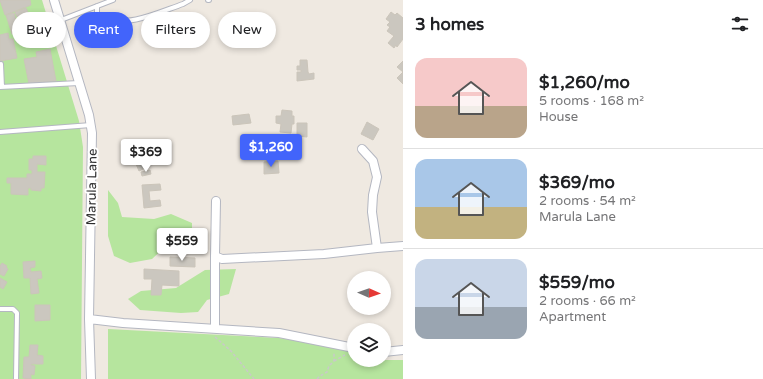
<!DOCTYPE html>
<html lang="en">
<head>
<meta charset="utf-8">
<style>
	:root { --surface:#fff; --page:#f6f6f6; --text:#202124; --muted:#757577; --line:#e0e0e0; --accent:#4264fb }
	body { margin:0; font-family:"Varela Round",sans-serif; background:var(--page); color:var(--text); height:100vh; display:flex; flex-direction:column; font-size:15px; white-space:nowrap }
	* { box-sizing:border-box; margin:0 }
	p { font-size:13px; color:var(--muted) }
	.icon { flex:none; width:22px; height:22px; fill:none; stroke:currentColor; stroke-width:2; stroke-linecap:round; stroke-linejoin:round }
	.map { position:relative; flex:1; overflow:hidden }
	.sheet { display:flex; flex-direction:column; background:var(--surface); width:360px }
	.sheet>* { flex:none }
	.guide { position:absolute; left:12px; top:12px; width:331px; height:36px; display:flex; gap:8px }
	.needle { width:26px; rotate:92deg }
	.fabs { position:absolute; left:347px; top:271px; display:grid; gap:8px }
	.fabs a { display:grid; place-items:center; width:44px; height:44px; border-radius:50%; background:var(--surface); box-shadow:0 2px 6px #0003; font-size:20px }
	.price { position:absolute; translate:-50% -34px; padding:0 9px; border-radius:4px; background:#fff; color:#222; font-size:13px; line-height:26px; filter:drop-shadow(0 1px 2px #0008) }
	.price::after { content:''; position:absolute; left:50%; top:24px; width:12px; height:9px; margin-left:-6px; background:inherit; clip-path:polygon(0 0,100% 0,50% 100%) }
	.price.selected { background:var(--accent); color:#fff }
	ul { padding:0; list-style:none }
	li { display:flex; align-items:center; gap:12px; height:100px; padding:0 12px }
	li+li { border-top:1px solid var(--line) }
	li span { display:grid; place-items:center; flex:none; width:112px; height:80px; border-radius:12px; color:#555 }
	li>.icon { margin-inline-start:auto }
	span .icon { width:48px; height:48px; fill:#fffc; stroke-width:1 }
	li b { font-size:17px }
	h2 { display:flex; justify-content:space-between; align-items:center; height:48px; padding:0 12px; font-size:17px }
	.chip { padding:0 14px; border-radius:18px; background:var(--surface); box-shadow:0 2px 6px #0003; font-size:14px; line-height:36px }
	.chip.selected { background:var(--accent); color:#fff }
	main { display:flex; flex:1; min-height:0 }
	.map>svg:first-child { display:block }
	.green { fill:#b6e59e }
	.building { fill:#cbc7bf; stroke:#cbc5ba }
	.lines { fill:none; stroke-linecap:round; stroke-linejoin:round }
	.service-casing { stroke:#b4b7c1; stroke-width:6 }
	.minor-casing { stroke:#b4b7c1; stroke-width:10 }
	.path { stroke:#c9c9c9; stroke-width:1.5; stroke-dasharray:3 2; stroke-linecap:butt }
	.service { stroke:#fff; stroke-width:4 }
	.minor { stroke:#fff; stroke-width:8 }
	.labels { text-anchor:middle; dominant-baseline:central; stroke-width:4; stroke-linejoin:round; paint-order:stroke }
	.street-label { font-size:13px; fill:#2e2e2e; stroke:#fff }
</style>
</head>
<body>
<main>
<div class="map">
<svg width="403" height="379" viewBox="0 0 403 379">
	<rect width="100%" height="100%" fill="#efe9e1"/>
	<path class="green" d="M0 0H42L79 121 83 147 81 379H0Z
		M108 190 118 203 122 217 154 219 171 214 192 223V241L169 243 152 259 130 263 114 256 108 236Z
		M236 269 229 294 207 300 198 312 181 313 140 310 128 299 141 291 176 288 205 270Z
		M108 329 279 338 340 348 354 351V360H403V379H108Z"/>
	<path class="building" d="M0 0H30L31 5 5 15Z
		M26 8 28 13 17 17 15 12Z
		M391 12 395 15 397 13 403 18V39L397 47 396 45 394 48 388 43 394 36 387 31 390 27 387 25 390 22 386 19Z
		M14 13 19 32 12 34 6 15Z
		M8 33 9 39H13L17 58 0 61V35Z
		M50 49 56 81 29 84 24 59 37 57 36 52Z
		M300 60H307L308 72 309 74 314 73V79L297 81V72H301V70H297V66H300Z
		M403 61V84L397 78 403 72 397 67Z
		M282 110 292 111V116H294V124H292L291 133 280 132 281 124 276 123V116H281Z
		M249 114 251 123 233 125 232 116Z
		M367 122 379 129 373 140 361 134Z
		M297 123H307V137L297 136Z
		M33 156H46V165L37 164V172H45L44 188H41V191L31 190V188H28V195L11 194V183H7V178H27V174H32V170H29V159H33Z
		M278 161 279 173 264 174V162Z
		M143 162 145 168 139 171 136 164Z
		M150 170 151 174 142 176 141 172Z
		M160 184 161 190 149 191 150 201 160 200 161 206 144 208 142 185Z
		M170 257 195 258V267L170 266Z
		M35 261V267L30 268 31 272 41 271 42 278 37 279 39 293 31 294 30 278H24L23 262Z
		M2 263 7 266 6 267 8 269 4 276 0 274V266Z
		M144 269 179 271V286L162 285 161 295H151L152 279H144Z
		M0 278 7 282 3 289 0 287Z
		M35 305H50V320L35 321Z
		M30 345H38L37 355 43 356V364H31V365L35 366 34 375 31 374V379L23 378 24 357H29Z"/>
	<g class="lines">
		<g class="service-casing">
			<path id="service" d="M208 0H209
				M97 6V13L101 19C129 27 157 13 183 4L190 0
				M61 20 113 0
				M1 64 2 87
				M0 87 79 83
				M0 132 91 125
				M0 309H13L17 313 16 379"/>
		</g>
		<g class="minor-casing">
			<path id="minor" d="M54 0 89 115 92 133 89 319 91 379
				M362 149 373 161 377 177 373 195 372 212 377 248 403 246
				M216 201 215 256 222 259 324 254 377 248
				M89 319 123 323 279 333 354 348
				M215 328V256
				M384 352 403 350"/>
		</g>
		<path class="path" d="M215 337 231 351 254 379
			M334 361 345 355
			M317 379 320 376 327 372 329 366 334 361V353"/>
		<use href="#service" class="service"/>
		<use href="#minor" class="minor"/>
	</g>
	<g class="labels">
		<g class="street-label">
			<text transform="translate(92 187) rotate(-89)">Marula Lane</text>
		</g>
	</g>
</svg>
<div class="fabs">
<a><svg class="needle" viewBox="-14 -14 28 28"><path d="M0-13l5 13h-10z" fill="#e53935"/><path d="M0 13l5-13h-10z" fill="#757577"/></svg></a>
<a><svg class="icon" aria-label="layers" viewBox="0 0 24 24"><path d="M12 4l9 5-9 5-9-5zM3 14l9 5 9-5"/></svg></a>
</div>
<b class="price selected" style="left:271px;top:168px">$1,260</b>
<b class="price" style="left:146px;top:173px">$369</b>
<b class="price" style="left:182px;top:262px">$559</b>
<div class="guide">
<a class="chip">Buy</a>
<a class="chip selected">Rent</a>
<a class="chip">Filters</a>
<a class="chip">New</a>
</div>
</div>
<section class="sheet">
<h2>3 homes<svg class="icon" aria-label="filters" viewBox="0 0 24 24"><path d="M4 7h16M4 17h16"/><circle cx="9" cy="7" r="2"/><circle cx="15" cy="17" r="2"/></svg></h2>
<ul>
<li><span style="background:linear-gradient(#f6c9c9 60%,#b9a48a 0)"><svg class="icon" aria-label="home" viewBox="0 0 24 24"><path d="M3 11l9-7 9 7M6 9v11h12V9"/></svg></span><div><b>$1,260/mo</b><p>5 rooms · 168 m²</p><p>House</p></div></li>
<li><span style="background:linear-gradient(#a9c7e8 60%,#c2b280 0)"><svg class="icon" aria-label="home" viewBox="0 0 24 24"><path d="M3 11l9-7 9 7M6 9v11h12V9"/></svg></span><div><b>$369/mo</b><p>2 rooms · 54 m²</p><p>Marula Lane</p></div></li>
<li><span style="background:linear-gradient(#c9d6e8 60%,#9aa5b1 0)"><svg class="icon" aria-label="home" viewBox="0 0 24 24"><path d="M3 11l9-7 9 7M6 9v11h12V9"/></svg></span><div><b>$559/mo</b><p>2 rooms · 66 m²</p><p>Apartment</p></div></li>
</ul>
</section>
</main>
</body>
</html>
